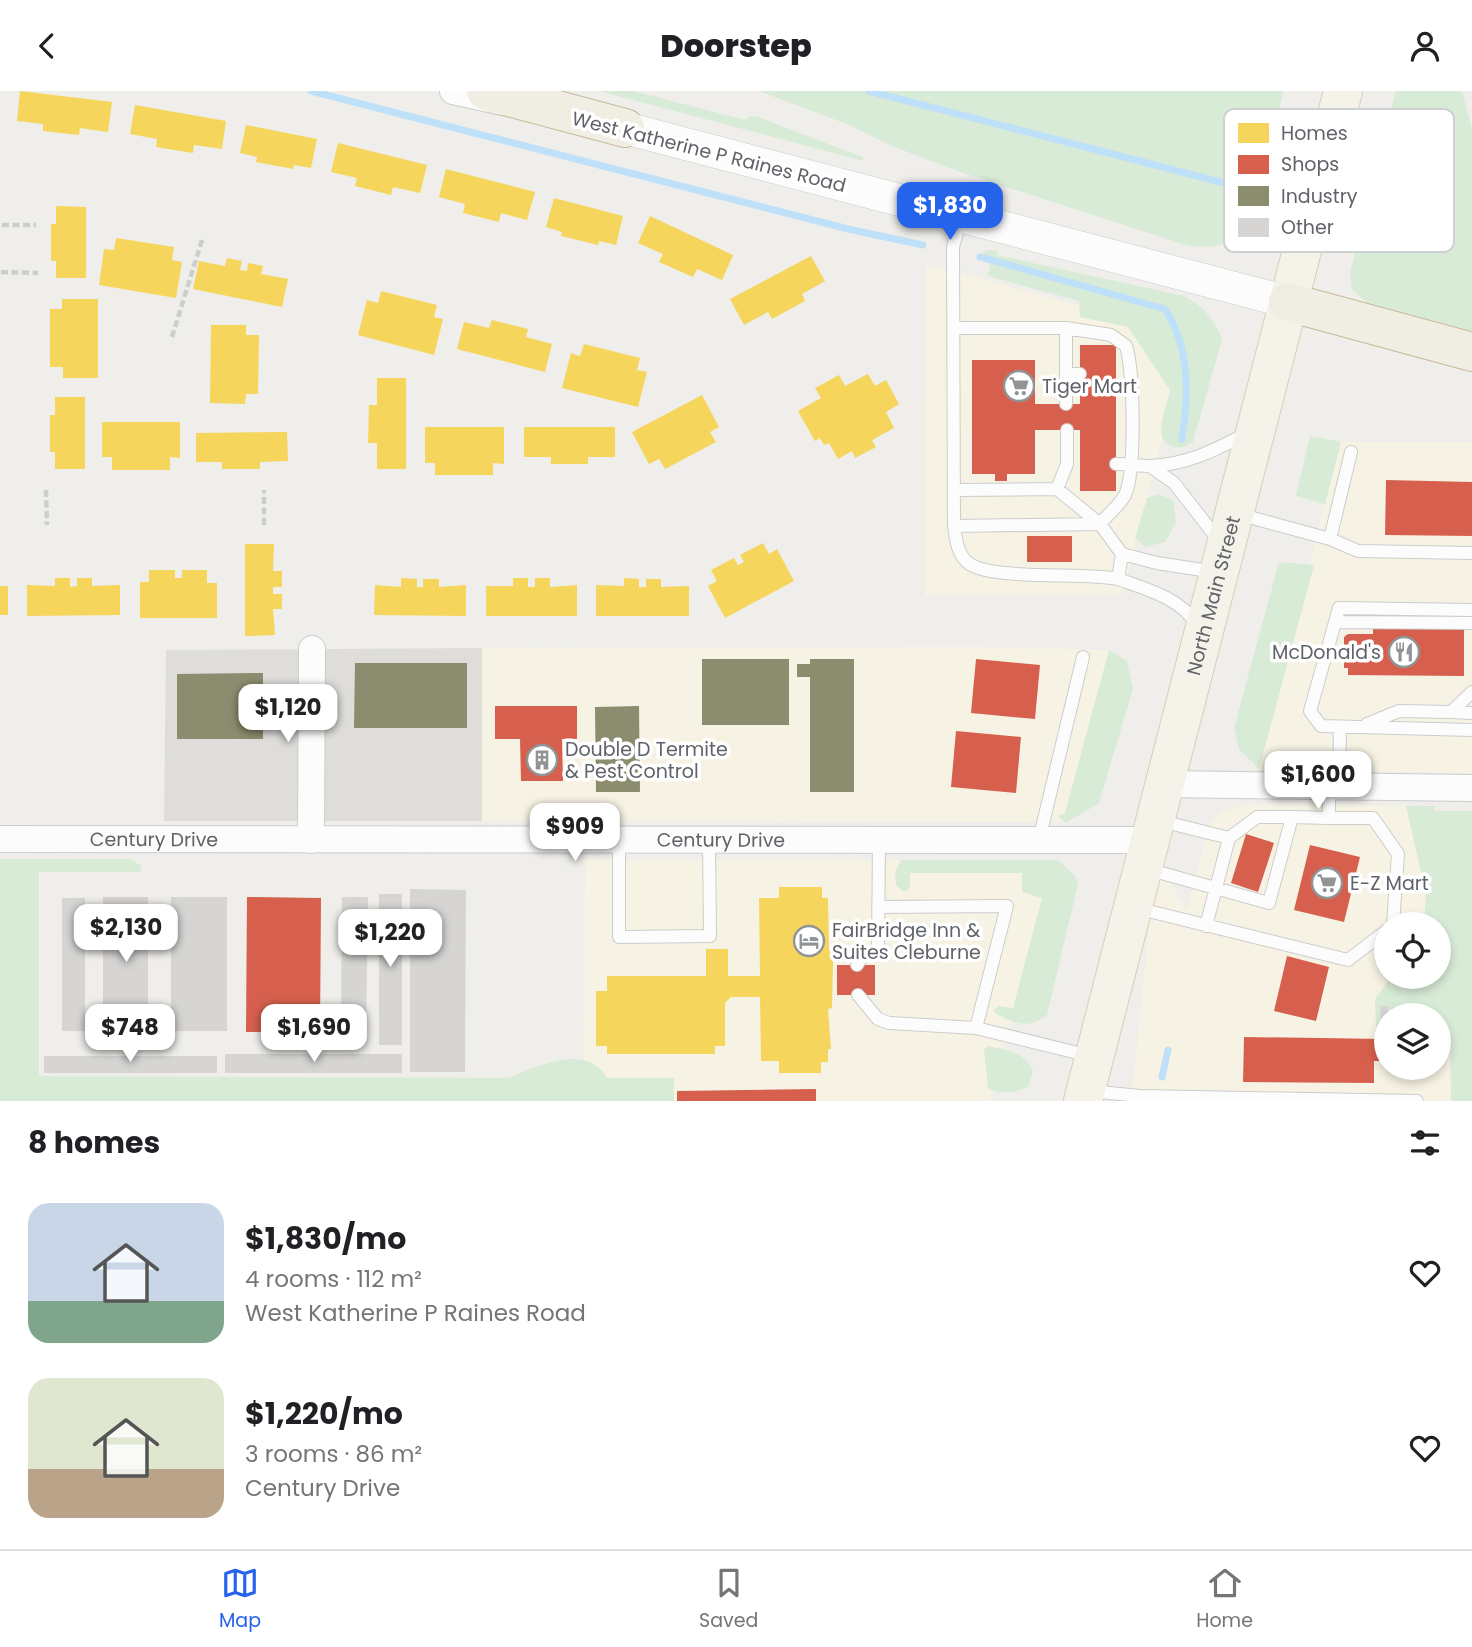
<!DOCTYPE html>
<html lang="en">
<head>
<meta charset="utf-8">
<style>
	:root { --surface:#fff; --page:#f2f2f2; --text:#202124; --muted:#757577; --line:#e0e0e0; --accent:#2563eb }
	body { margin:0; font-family:Poppins,sans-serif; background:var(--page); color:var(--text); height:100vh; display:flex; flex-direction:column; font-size:26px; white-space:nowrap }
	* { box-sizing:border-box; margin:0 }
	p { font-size:23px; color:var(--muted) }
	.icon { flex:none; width:38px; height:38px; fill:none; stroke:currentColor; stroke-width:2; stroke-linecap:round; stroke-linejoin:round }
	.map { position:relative; height:1010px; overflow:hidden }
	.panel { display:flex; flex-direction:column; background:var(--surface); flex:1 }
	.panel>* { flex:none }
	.tools { position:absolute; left:1374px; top:821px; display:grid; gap:14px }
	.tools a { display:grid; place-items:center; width:77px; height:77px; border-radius:50%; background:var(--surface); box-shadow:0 4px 10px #0003; font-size:35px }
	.price { position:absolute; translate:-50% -60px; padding:0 16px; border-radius:14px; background:#fff; color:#222; font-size:23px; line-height:46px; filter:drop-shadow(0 2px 4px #0008) }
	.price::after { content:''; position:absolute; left:50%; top:42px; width:21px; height:16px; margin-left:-10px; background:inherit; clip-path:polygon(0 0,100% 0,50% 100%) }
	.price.active { background:var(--accent); color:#fff }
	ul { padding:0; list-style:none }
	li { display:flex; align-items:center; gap:21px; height:175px; padding:0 28px }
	li span { display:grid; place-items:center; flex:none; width:196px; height:140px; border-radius:21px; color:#555 }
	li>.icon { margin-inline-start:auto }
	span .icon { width:84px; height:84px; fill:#fffc; stroke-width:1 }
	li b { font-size:30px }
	h2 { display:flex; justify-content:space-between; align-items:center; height:84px; padding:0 28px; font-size:30px }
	header { display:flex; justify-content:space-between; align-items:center; height:91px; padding:0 28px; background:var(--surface); font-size:32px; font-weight:800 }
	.dock { display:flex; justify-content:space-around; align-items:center; height:98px; border-top:2px solid var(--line); background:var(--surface); font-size:19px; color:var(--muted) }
	.dock a { display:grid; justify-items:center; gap:4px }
	.dock .active { color:var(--accent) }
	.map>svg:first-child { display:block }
	.commercial { fill:#f7f3e4 }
	.industrial { fill:#dfddda }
	.green { fill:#d8ebd6 }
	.homes { fill:#f6d55c }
	.shops { fill:#d6604d }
	.industry { fill:#8c8c6e }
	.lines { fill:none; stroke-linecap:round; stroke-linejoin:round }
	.stream { stroke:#bfe0f9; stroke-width:7 }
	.building { fill:#d6d5d3 }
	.service-casing { stroke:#cbcccc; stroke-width:14 }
	.minor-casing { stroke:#cbcccc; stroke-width:28 }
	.tertiary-casing { stroke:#cbcccc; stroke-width:33 }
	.primary-casing { stroke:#d7ceb8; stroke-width:40 }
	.motorway-casing { stroke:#c8b996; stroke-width:40 }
	.path { stroke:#cacfcc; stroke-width:4.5; stroke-dasharray:7 3.5; stroke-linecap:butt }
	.service { stroke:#fdfcfc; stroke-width:12 }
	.minor { stroke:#fdfcfc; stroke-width:26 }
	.tertiary { stroke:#fdfcfc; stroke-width:32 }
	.primary { stroke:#f4f2e9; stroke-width:38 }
	.motorway { stroke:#f0ede3; stroke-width:38 }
	.labels { text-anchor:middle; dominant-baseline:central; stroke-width:7; stroke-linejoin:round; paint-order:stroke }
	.street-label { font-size:19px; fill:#5f6368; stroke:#fff }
	.poi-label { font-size:19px; fill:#5f6368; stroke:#fff; text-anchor:start }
	.key { fill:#fff; stroke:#cfd0d2; stroke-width:2 }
	.key-label { font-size:19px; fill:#5f6368 }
</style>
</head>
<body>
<header><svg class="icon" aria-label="back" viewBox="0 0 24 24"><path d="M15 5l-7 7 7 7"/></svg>Doorstep<svg class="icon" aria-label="person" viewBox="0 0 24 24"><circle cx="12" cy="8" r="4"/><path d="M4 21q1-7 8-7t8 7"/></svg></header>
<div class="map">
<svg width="1472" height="1010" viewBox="0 0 1472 1010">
	<rect width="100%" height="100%" fill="#efeeea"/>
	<path class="commercial" d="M926 173 1129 228 1155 254 1173 306 1122 504H925Z
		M1341 351H1472V682L1258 679 1314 475 1309 474Z
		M976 556 1109 559 1063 731 482 730V557Z
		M1249 713 1406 715 1426 803 1424 833H1386V886H1391L1376 908 1377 939H1386V976H1438L1439 938H1450L1451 1010H1131L1156 770 1187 819 1210 734 1220 721Z
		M585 769H1054L990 1010H674V987H584Z"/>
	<path class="industrial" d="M482 557V730H164L166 559Z"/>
	<path class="green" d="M599 0H633L745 29 750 25 758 26 862 66 864 70Z
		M759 0H1284L1249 122 1240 138 1228 150 1213 156 1189 155 960 81 892 55 847 33Z
		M1396 0H1462L1472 37V243L1370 215 1352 198 1350 182Z
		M989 159 998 160 997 164 1184 205C1203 215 1215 229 1222 248L1193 351C1186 356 1180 358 1172 355 1150 349 1168 314 1170 299L1128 236 1080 226 1079 210 988 185 990 172 981 162Z
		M1310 345 1341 351 1325 413 1296 405Z
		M1158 403 1173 409 1176 432 1165 451 1145 456 1135 447 1147 407Z
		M1279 471 1314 474 1259 678 1239 658 1234 637Z
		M1109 559 1127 570 1133 598 1099 712 1066 732 1058 725 1065 722Z
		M1406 715H1434L1435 720H1472V1010H1451L1450 938H1439L1438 924H1386V939H1376L1375 908 1391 886H1438V833H1424L1426 803Z
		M0 768H131L141 775V781H39V985L509 987C537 975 587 951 607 987H674V1010H0Z
		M901 769H1058L1075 785 1078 793 1047 924C1029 939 1015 932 996 923L994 919 999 915 1013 917 1042 807 1022 801V782H910V797L904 801 896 794 895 781Z
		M988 955C1008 959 1024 961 1033 980L1028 996C1017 1001 999 1004 988 997L984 958Z"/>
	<path class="homes" d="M20 0 112 11 108 41 80 37 79 44 43 40V33L17 30Z
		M135 14 226 30 222 58 194 54 193 62 156 56 157 48 130 43Z
		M246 34 317 48 311 77 294 74 293 78 256 71 257 66 240 62Z
		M338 52 427 74 420 102 393 96 391 104 355 95 357 87 331 81Z
		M446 78 535 101 527 129 501 122 499 131 463 122 465 113 439 106Z
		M554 107 623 125 616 154 599 150 598 154 561 145 562 141 546 136Z
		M56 115 86 116V187H56V170H51V133H56Z
		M650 125 733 164 722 189 697 178 693 186 659 171 663 163 638 152Z
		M116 147 174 156 172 169 182 171 176 207 99 194 104 158 114 159Z
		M811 165 825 190 802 203 805 210 772 228 768 221 744 234 730 208Z
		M227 167 242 170 240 179 247 180 248 172 263 175 261 183 288 188 282 216 193 198 199 170 225 175Z
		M381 200 437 214 434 226 443 228 434 264 358 244 367 209 378 212Z
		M62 208H98V287H63V276H50V218H62Z
		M492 229 528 238 526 246 552 253 545 281 457 258 464 231 489 237Z
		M211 234H246V244H259L258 303H246L245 313 210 312Z
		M584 253 640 267 637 279 647 281 638 316 562 297 571 262 580 265Z
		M868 283 875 295 886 289 899 313 886 321 894 337 872 349 876 356 855 367 852 360 838 368 829 352 824 354 820 347 815 350 798 320 821 307 815 297 839 284 845 295Z
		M377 287H406V378H377V352H368L369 314H377Z
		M702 304 719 336 710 341 716 351 665 378 659 368 649 373 632 341Z
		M55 306H85V378H55V361H50V324H55Z
		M102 331H180V367L170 366V379H112V366H102Z
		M425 336H504V373L493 372V384H435V372H425Z
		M524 336H615V366H588V373H551V366H524Z
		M287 341 288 370 260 371V378H222V371H196V342Z
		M763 452 769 463 777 458 794 490 725 527 708 495 717 490 711 479 734 467 738 474 744 471 740 464Z
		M245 453H274L273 480H282V496H273V503H282V518H273L275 544 245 545Z
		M149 479H175V487H182V479H207V492H217V527H140V491H149Z
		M55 487H70V496L77 495V487H92V495L120 494V524L27 525V494L55 495Z
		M401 487 417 488V496H423V488H439V496L466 494V525L374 524 375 494 401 496Z
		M513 487H528V496H535V487H550V496L577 494V525H486V495H513Z
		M624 487 639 488V496H646V488H661V496L689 495V525H596V494L624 495Z
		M0 495H8V524H0Z
		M779 796H822V807H828L829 860H833V874L832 917 828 918 831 958H828V971H821V982H779V970H761L760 906H731L725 912V955H715V963H607V955H596V900H607V885H706V858H728V885H760L759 807H779Z"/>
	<path class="shops" d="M1080 254H1116V400H1080V339H1035V383H1007V390H995V383H972V269H1035V313H1080Z
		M1386 389 1472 391V445L1385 444Z
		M1027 445H1072V471H1027Z
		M1464 534V585L1348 584V577H1344V546L1348 543H1373V537Z
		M976 568 1040 574 1035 628 971 622Z
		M495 615H577V648H562L563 690H521L520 648H495Z
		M956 640 1021 646 1016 702 951 696Z
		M1246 743 1274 752 1258 801 1231 792Z
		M1310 754 1360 766 1344 831 1294 819Z
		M247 806 321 807 320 941H246Z
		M1287 865 1329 876 1316 930 1274 920Z
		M837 874H875V904H837Z
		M1244 946 1385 948V970H1374V992L1243 991Z
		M816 998V1010H677V1000Z"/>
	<path class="industry" d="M702 568H789V634H702Z
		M810 568H854V701H810V586H797V573H810Z
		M355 572H467V637H354Z
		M263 582V648H177V583Z
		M639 615 640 701H596L595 616Z"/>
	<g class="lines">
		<path class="stream" d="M311 0 848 138 923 154
			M869 0 1232 94
			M980 166 1165 218C1190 257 1189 303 1182 348
			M1162 986 1168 959"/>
	</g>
	<path class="building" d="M410 798 466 799 465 981H410Z
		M379 803H402V954H379Z
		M103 806H148V940H103Z
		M171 806H227V940H171Z
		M342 806H368L366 942 341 941Z
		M62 807H85V940H62Z
		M1380 915H1388L1386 936H1381Z
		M225 963H402V982H225Z
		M44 965H217V982H44Z"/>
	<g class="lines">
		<g class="service-casing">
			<path id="service" d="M961 127 953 156 954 435C956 448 957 462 967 471 988 490 1083 481 1118 488L1122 463 1100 433 1057 398 1067 373V339
				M954 237H1066V313
				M1066 283H1080
				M1116 373C1128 373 1139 375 1150 375 1186 374 1215 359 1246 343
				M1150 375 1174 392 1220 451
				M954 399 1057 398
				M1238 423 1330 448 1351 361
				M954 435 1100 433C1107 424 1120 414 1125 404 1136 381 1134 280 1126 255L1111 244 1066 237
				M1330 448 1358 460 1472 462
				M1122 463 1157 472 1215 481
				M1118 488C1146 498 1181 507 1197 534
				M1472 519 1339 517 1310 620 1321 635 1472 639
				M1335 531 1472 532
				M1451 621 1472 622
				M1367 633 1399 620 1451 621 1472 601
				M1339 696 1340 636
				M1329 727H1373L1398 763 1393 833
				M1161 730 1229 747 1257 726H1292
				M619 748V846L710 845 709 748
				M1039 749 1083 566
				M1147 778 1269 812 1292 726 1329 727V696
				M878 816 1007 815 976 937
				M1136 817 1348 869 1386 840
				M1206 835 1229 747
				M857 874 864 862 878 861 879 748
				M858 904 878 928 889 932 976 937 1090 965
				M1089 1000 1140 1005 1417 1010"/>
		</g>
		<g class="minor-casing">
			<g id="minor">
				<path d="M453 0 503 11"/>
				<path d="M1164 693 1472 697"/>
				<path id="s1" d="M0 748 1149 749"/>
				<path d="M311 749 312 558"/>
			</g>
		</g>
		<g class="tertiary-casing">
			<path id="tertiary" d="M625 37 1288 211"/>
		</g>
		<g class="primary-casing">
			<g id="primary">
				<path id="s2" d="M1083 1010 1343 0"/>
			</g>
		</g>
		<g class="motorway-casing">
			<path id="motorway" d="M486 0 625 37
				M1288 211 1472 261"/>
		</g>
		<path class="path" d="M2 134H36
			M1 181 38 182
			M172 246 202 149
			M46 399 47 434
			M264 434V399"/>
		<use href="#service" class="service"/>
		<use href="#minor" class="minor"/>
		<use href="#tertiary" class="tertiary"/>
		<use href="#primary" class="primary"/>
		<use href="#motorway" class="motorway"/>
	</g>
	<defs>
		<g id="supermarket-ring" transform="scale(1.575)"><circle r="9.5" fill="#fff" stroke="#919496" stroke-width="1.5"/><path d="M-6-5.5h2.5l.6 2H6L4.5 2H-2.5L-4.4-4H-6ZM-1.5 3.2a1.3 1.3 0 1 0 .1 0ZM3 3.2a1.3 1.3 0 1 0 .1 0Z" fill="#919496"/></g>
		<g id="restaurant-ring" transform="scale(1.575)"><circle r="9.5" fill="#fff" stroke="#919496" stroke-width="1.5"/><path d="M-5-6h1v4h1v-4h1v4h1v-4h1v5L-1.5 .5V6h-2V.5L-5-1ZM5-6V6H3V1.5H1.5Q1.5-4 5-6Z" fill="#919496"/></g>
		<g id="building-ring" transform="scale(1.575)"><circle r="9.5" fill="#fff" stroke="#919496" stroke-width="1.5"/><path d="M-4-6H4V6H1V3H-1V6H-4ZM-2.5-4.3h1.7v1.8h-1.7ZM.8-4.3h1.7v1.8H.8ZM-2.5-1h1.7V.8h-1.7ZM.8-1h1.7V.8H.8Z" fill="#919496"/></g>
		<g id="hotel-ring" transform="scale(1.575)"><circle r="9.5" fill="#fff" stroke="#919496" stroke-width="1.5"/><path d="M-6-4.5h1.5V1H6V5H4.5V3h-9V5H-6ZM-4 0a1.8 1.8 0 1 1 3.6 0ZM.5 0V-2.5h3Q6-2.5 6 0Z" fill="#919496"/></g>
	</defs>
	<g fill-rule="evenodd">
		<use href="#supermarket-ring" x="1019" y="295"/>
		<use href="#restaurant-ring" x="1404" y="561"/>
		<use href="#building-ring" x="542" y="669"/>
		<use href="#supermarket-ring" x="1327" y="792"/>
		<use href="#hotel-ring" x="809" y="850"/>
	</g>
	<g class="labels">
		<g class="street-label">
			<text transform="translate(709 61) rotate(14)">West Katherine P Raines Road</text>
			<text stroke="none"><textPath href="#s2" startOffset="522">North Main Street</textPath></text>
			<text stroke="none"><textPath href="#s1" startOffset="721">Century Drive</textPath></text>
			<text stroke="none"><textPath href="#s1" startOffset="154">Century Drive</textPath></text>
		</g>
		<g class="poi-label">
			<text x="1042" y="295">Tiger Mart</text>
			<text x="1381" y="561" text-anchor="end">McDonald's</text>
			<text x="565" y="658">Double D Termite<tspan x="565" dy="22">&amp; Pest Control</tspan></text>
			<text x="1350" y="792">E-Z Mart</text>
			<text x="832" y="839">FairBridge Inn &amp;<tspan x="832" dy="22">Suites Cleburne</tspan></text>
		</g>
	</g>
	<rect x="1224" y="18" width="230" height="143" rx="10" class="key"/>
	<rect x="1238" y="32" width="31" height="20" fill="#f6d55c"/>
	<rect x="1238" y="64" width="31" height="19" fill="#d6604d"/>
	<rect x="1238" y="95" width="31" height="20" fill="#8c8c6e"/>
	<rect x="1238" y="127" width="31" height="19" fill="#d6d5d3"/>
	<g class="key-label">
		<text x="1281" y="49">Homes</text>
		<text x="1281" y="80">Shops</text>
		<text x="1281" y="112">Industry</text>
		<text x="1281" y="143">Other</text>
	</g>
</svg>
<div class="tools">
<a><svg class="icon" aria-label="locate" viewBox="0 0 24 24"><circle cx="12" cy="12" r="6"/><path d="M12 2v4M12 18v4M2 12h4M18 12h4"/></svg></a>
<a><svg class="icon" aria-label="layers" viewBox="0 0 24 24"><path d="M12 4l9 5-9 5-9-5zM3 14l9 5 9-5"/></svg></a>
</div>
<b class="price active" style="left:950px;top:151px">$1,830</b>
<b class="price" style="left:288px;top:653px">$1,120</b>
<b class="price" style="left:1318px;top:720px">$1,600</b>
<b class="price" style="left:575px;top:772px">$909</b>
<b class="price" style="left:126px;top:873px">$2,130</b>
<b class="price" style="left:390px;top:878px">$1,220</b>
<b class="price" style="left:130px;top:973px">$748</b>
<b class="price" style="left:314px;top:973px">$1,690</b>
</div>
<section class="panel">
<h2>8 homes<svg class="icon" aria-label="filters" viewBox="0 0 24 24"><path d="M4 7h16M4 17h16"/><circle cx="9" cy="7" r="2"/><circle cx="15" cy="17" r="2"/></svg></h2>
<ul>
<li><span style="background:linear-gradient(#c9d6e8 70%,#7fa58c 0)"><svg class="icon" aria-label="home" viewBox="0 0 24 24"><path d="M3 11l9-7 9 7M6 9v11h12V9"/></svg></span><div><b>$1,830/mo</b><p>4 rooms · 112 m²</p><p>West Katherine P Raines Road</p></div><svg class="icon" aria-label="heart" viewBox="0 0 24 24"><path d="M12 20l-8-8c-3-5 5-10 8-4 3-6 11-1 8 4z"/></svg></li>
<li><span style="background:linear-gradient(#dfe7d0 65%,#b9a48a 0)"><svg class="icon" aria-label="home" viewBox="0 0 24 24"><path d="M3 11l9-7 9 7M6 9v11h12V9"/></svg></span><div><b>$1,220/mo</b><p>3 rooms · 86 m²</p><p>Century Drive</p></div><svg class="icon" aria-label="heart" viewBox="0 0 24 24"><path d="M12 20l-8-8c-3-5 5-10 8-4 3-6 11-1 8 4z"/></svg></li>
</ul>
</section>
<nav class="dock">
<a class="active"><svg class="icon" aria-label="map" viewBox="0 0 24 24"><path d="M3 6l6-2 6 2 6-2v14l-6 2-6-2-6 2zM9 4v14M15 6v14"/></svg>Map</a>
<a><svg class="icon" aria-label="saved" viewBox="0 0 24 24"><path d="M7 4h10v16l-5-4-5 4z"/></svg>Saved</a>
<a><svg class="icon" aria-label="home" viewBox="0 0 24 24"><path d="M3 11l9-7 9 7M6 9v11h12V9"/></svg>Home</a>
</nav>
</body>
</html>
